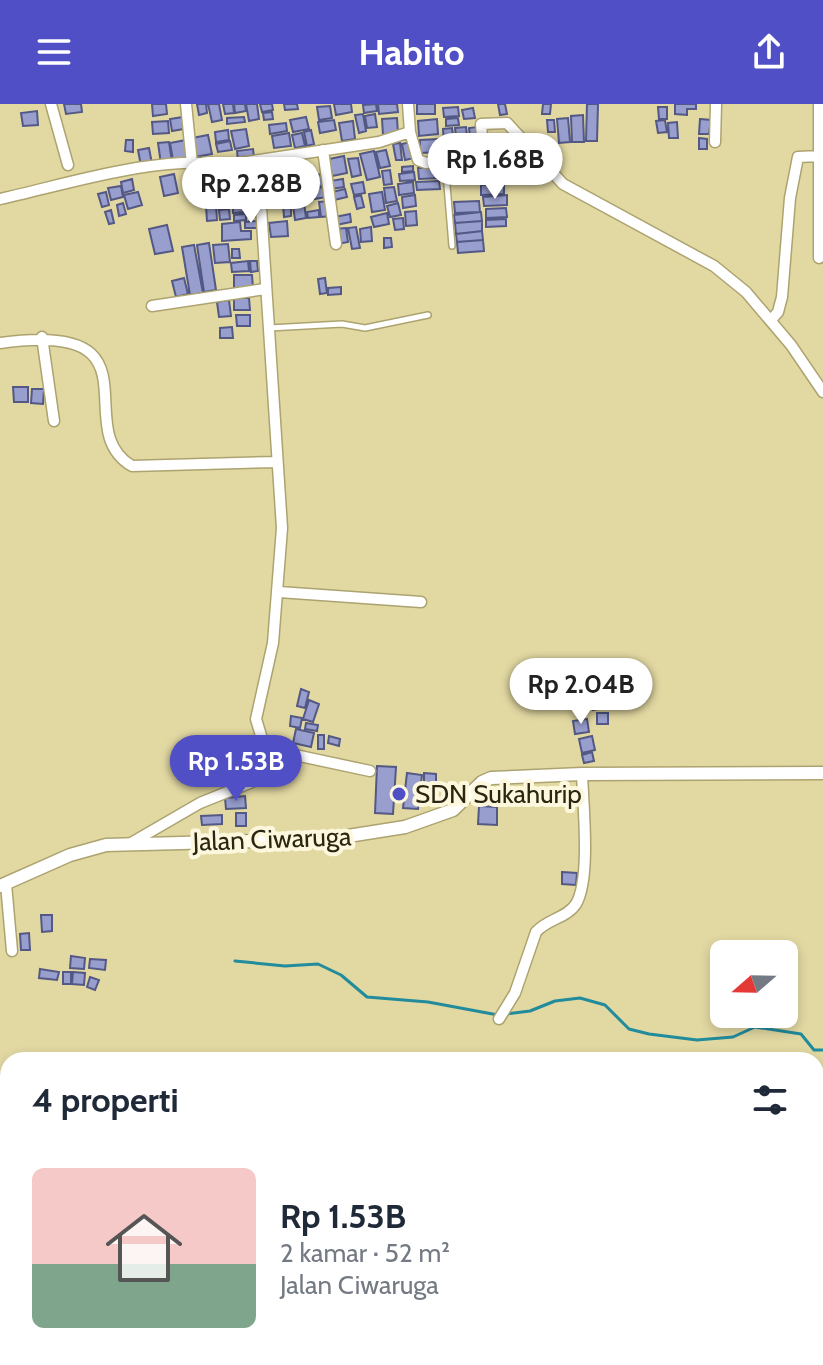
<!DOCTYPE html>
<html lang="id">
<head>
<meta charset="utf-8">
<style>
	:root { --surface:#fff; --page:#f2f2f3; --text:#1f2937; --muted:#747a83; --accent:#514fc6 }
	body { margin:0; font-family:Cabin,sans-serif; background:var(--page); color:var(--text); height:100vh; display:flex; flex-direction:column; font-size:30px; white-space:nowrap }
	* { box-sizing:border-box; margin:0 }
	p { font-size:26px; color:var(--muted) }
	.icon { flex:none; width:44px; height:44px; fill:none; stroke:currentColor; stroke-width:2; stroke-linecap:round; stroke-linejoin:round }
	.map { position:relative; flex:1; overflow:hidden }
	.drawer { position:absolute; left:0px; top:948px; width:824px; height:314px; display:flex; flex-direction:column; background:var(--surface); border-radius:24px 24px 0 0; box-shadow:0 4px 12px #0003 }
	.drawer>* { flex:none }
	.needle { width:52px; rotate:250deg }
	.buttons { position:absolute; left:710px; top:836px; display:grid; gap:16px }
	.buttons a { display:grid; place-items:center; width:88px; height:88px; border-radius:12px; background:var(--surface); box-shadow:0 4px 12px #0003; font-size:40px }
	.price { position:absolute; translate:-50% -68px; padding:0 18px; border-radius:28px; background:#fff; color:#222; font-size:26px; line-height:52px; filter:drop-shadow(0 2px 4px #0008) }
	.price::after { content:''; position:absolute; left:50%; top:48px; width:24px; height:18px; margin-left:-12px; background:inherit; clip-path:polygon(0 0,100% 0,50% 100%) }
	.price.on { background:var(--accent); color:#fff }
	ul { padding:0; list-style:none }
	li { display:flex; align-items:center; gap:24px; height:200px; padding:0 32px }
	li span { display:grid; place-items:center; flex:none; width:224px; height:160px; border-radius:12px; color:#555 }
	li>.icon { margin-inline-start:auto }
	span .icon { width:96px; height:96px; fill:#fffc; stroke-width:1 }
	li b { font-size:34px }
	h2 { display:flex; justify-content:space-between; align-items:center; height:96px; padding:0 32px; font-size:34px }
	header { display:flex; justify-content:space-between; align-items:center; height:104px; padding:0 32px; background:var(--accent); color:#fff; font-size:36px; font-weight:700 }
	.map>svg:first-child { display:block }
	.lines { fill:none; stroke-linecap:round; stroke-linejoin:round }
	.stream { stroke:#228b9c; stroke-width:3 }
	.building { fill:#989fcf; stroke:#535884; stroke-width:2 }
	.service-casing { stroke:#ada370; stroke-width:8 }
	.minor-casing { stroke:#ada370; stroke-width:13 }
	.tertiary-casing { stroke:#ada370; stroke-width:15 }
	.service { stroke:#fff; stroke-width:5 }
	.minor { stroke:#fff; stroke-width:10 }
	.tertiary { stroke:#fff; stroke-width:12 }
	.poi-dot { fill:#514fc6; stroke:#fdf8dd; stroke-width:3 }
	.labels { text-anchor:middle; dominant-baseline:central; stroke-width:8; stroke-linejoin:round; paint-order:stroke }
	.poi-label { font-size:26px; fill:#2a2611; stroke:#fdf8dd; text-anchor:start }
	.street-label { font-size:26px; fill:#2a2611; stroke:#fdf8dd }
</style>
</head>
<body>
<header><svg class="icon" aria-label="menu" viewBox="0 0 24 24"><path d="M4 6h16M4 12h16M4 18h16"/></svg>Habito<svg class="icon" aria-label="share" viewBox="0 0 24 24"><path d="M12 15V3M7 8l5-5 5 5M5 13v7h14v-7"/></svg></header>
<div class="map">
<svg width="823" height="1261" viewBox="0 0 823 1261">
	<rect width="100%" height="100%" fill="#e2d8a2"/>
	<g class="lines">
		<path class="stream" d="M235 857 285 862 318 860 341 871 367 893 428 898 498 911
			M505 910 530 907 555 897 580 894 605 901 629 925 649 930 697 936 733 933 755 923 801 930 814 946H823"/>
	</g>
	<path class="building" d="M64 0H81L82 8 66 10Z
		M152 0H166L167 10 153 12Z
		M197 0H206L207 9 199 11Z
		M208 0H219L222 16 212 18Z
		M223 0H233L234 9 225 10Z
		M234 0H245L246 7 235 9Z
		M246 0H257L259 15 249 17Z
		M260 0H272L273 6 262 8Z
		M284 0H297L298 5 285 6Z
		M334 0H351L352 8 336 11Z
		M376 0 377 7 364 9 363 1Z
		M378 0H397L398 8 379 10Z
		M417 0H435V10H417Z
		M498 0H505L507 10 500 11Z
		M543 0H551L550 10H542Z
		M587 0H598L597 37H586Z
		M675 0H696V5H687V11L675 10Z
		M330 2 332 14 319 16 317 3Z
		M458 3 459 12 444 13 443 4Z
		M658 3H667V15H659Z
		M473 4 475 14 464 15 462 6Z
		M37 7 38 21 23 22 21 9Z
		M272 8 273 15 264 16 263 9Z
		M363 10 366 27 359 29 355 11Z
		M375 10 377 23 367 24 365 12Z
		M583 11 584 38H572L571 12Z
		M183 13 184 25 172 27 170 15Z
		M244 13 245 18 227 20V14Z
		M306 13 309 25 293 28 290 16Z
		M397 14 398 30 383 31 382 15Z
		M458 14 459 21 446 22V15Z
		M568 14 570 38 559 39 557 15Z
		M437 15 438 30 419 32 418 17Z
		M700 15 711 16 709 30H699Z
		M334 16 336 26 320 29 318 18Z
		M547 16H554L555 28H548Z
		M665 16 667 28 658 29 656 17Z
		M168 17 169 29 153 30 152 18Z
		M353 17 355 35 342 37 339 19Z
		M677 18 678 34H669L668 19Z
		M286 19 287 27 270 30 269 21Z
		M466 23 467 32H456L455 24Z
		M477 23 478 40 471 41 469 24Z
		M452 24 454 39 444 40 443 25Z
		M246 25 249 42 235 45 231 27Z
		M228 26 229 36 216 38 215 28Z
		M311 26 314 40 307 42 304 28Z
		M289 29 291 42 274 44 272 32Z
		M302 29 305 42 295 44 292 31Z
		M208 31 212 50 195 53 192 34Z
		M457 34H466L467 42H458Z
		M699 34 707 35V45H699Z
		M439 35 440 48 420 49V36Z
		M126 36H133V48L125 47Z
		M186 36 189 54 173 56 170 39Z
		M230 37 232 46 218 48 216 40Z
		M169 38 172 58 161 60 158 39Z
		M411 38 414 54 405 56 402 40Z
		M400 39 402 56H396L393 40Z
		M455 39 456 50 447 51 446 40Z
		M149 44 152 60 141 62 138 46Z
		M253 45 254 53 238 56 237 47Z
		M386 46 390 62 380 64 376 48Z
		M374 47 380 73 367 76 360 50Z
		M344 52 347 69 332 72 329 55Z
		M358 54 361 71 352 73 348 55Z
		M281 58 284 80 265 83 264 72 272 71 270 59Z
		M476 58 477 72 452 74 451 60Z
		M304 60 306 70 291 72 290 61Z
		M413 62V67L402 68V63Z
		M252 63 254 88 235 89 233 64Z
		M439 63 441 74 419 75 418 64Z
		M212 64 213 76 198 78 196 66Z
		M390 66 392 80 384 81 382 67Z
		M414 68 415 76 400 77 399 70Z
		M174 70 178 89 164 92 160 73Z
		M324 70 325 82 313 83 311 71Z
		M215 72H229V87H207V79L215 78Z
		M305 72 306 81 291 84 290 75Z
		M132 75 134 86 123 89 121 78Z
		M343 75 344 83 331 85 330 77Z
		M439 77 440 85 417 86 416 78Z
		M363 78 365 89 354 91 351 80Z
		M413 78 414 89 399 91 398 80Z
		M504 80V90L481 91V81Z
		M121 82 123 93 111 96 108 84Z
		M326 83 327 93 314 95 312 85Z
		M394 83 397 97 386 99 384 84Z
		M306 84 308 97 296 98 295 85Z
		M345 85 347 93 334 96 332 88Z
		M267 86H278L280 101 268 102Z
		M106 88 109 101 102 103 98 90Z
		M138 88 142 101 128 105 124 91Z
		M382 88 385 106 372 108 369 90Z
		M361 91 364 103 357 105 354 93Z
		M415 91 416 102 403 104 402 93Z
		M507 91V101L484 102 483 93Z
		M233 97H245L246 108 233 109Z
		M330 97 332 112 321 113 319 98Z
		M479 97 480 108 455 109 454 98Z
		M123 99 126 110 119 112 117 101Z
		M291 99V112L284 113 283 100Z
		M304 99 306 114 295 116 293 101Z
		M398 99 401 111 390 113 387 102Z
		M216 101 217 116 207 117 206 102Z
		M506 104 507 113 486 114V105Z
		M229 105 230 115 220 116 219 106Z
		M111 106 114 119 109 120 105 108Z
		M319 106V113L308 114 307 108Z
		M416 107 417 121 406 122 405 108Z
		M481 108 482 117 455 119 454 111Z
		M387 109 389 120 374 123 371 113Z
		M246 110V116L234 117V111Z
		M350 110 351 118 336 121 335 113Z
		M403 114 404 125 395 126 393 115Z
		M506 115V122L486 123V116Z
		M257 117V124H245V118Z
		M287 117 288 132 271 133 269 119Z
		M482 117V127L456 130 455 119Z
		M240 118 241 127H251V135L222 137V120Z
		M167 121 173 147 155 150 149 125Z
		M356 123 360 144 352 145 348 124Z
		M371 123 372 137 361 138 360 125Z
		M346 124 348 138 337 140 335 125Z
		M482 127 483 136 457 138 456 130Z
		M384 134H391L392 143 384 144Z
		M483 136 484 147 458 149 457 138Z
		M209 139 216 186 204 188 197 141Z
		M228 140 230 158 215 159 213 141Z
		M194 141 203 189 190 191 182 143Z
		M232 145H239L240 154H232Z
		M248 157 249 167 232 168 231 159Z
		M250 157H257L258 167 251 168Z
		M234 171H252L253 184H234Z
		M184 174 188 190 176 193 172 177Z
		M325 174 327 189 320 190 318 175Z
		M341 183V190L328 191V184Z
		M234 194H249L250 206H234Z
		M229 196 231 212 219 213 217 198Z
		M236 211H250V222H237Z
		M232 223 233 234H220V224Z
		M13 283H28V298H14Z
		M32 285H44L43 300 31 299Z
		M597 584 600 592 589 596 585 589Z
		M301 585 309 588 305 604 297 602Z
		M309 596 319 600 313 618 303 615Z
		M602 598 603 604 593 606 592 600Z
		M597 609H608V620H597Z
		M291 612 302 614 300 624 290 622Z
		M587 615 589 628 575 630 573 617Z
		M306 619 318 621 317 627 305 625Z
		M296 625 314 629 311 643 293 639Z
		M318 631H324V645H318Z
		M329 632 340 635 339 642 328 639Z
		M592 632 595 646 582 649 579 635Z
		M246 642 262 645 259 660 243 658Z
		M219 646 230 650 226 661 216 658Z
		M592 648 594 657 584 659 582 651Z
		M377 662 396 663 393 710 375 709Z
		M407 669 422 671 418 705 403 704Z
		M424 669 436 670V681H424Z
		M245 692 246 704 226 705 225 694Z
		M479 702 497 703V721L478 720Z
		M236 709H246V722H236Z
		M222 711V720L202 721 201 712Z
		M562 768 577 769 576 781 562 780Z
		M41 811H52V827L42 828Z
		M29 829 30 846H21L20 830Z
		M71 852 85 854 84 865 70 864Z
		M90 855 106 856 105 866 89 864Z
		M40 865 59 868 57 876 39 874Z
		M63 868H71V880H63Z
		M73 868 85 869 84 881 72 880Z
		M90 873 99 876 95 886 87 883Z
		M0 1006H8V1015H0Z
		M0 1026H7L8 1042H0Z
		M0 1048H7L8 1062 0 1063Z
		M8 1066V1081H0V1067Z
		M274 1254H289L290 1256 277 1261Z
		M406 1254H414L417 1261H393Z"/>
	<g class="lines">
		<g class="service-casing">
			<path id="service" d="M445 57 452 142
				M269 224 342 220 365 224 428 211
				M816 1111 823 1109
				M618 1261 635 1254"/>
		</g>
		<g class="minor-casing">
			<path id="minor" d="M51 0 68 61
				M186 0 192 60
				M410 28 418 56 426 59 477 51 483 45 481 20 507 19 563 80 714 162 746 188 791 241 823 288
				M715 38 716 0
				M323 46 336 140
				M0 95C68 80 159 50 227 61L379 38 410 28 408 0
				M819 154V0
				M152 202 265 185
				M771 216 778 208 782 193 790 94 798 53 820 52
				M42 233 54 317
				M0 239C166 216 67 324 132 362L276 358
				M279 488 421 498
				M267 645 370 667
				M131 739 200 699 252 678 264 668 269 658 256 615 273 539 282 424 258 57
				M6 780 12 847
				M499 915 515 889 536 828C547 815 567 814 576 800 591 775 583 700 582 670
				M0 1000 8 1001
				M0 1021 8 1022
				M266 1254 269 1261
				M329 1254 336 1261
				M76 1261 78 1258"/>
		</g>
		<g class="tertiary-casing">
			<path id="tertiary" d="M0 782 70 751 106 741 329 735 405 723 453 706 482 678 491 674 582 670 823 669"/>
		</g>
		<use href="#service" class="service"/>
		<use href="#minor" class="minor"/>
		<use href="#tertiary" class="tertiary"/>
	</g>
	<circle class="poi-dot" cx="399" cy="690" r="8"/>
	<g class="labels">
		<g class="poi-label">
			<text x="415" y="690">SDN Sukahurip</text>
		</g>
		<g class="street-label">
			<text transform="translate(272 735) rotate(-2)">Jalan Ciwaruga</text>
		</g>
	</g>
</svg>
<div class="buttons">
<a><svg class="needle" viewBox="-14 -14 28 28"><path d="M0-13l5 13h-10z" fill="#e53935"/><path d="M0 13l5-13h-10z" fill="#747a83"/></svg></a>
</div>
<b class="price" style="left:495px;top:97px">Rp 1.68B</b>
<b class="price" style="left:251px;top:121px">Rp 2.28B</b>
<b class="price" style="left:581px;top:622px">Rp 2.04B</b>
<b class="price on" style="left:236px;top:699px">Rp 1.53B</b>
<section class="drawer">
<h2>4 properti<svg class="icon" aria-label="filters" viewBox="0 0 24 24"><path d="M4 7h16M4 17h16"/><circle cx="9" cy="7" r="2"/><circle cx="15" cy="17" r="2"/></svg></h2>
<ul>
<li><span style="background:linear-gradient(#f6c9c9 60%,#7fa58c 0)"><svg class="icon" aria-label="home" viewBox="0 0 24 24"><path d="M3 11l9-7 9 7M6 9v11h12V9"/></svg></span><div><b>Rp 1.53B</b><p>2 kamar · 52 m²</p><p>Jalan Ciwaruga</p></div></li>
</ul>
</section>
</div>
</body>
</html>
